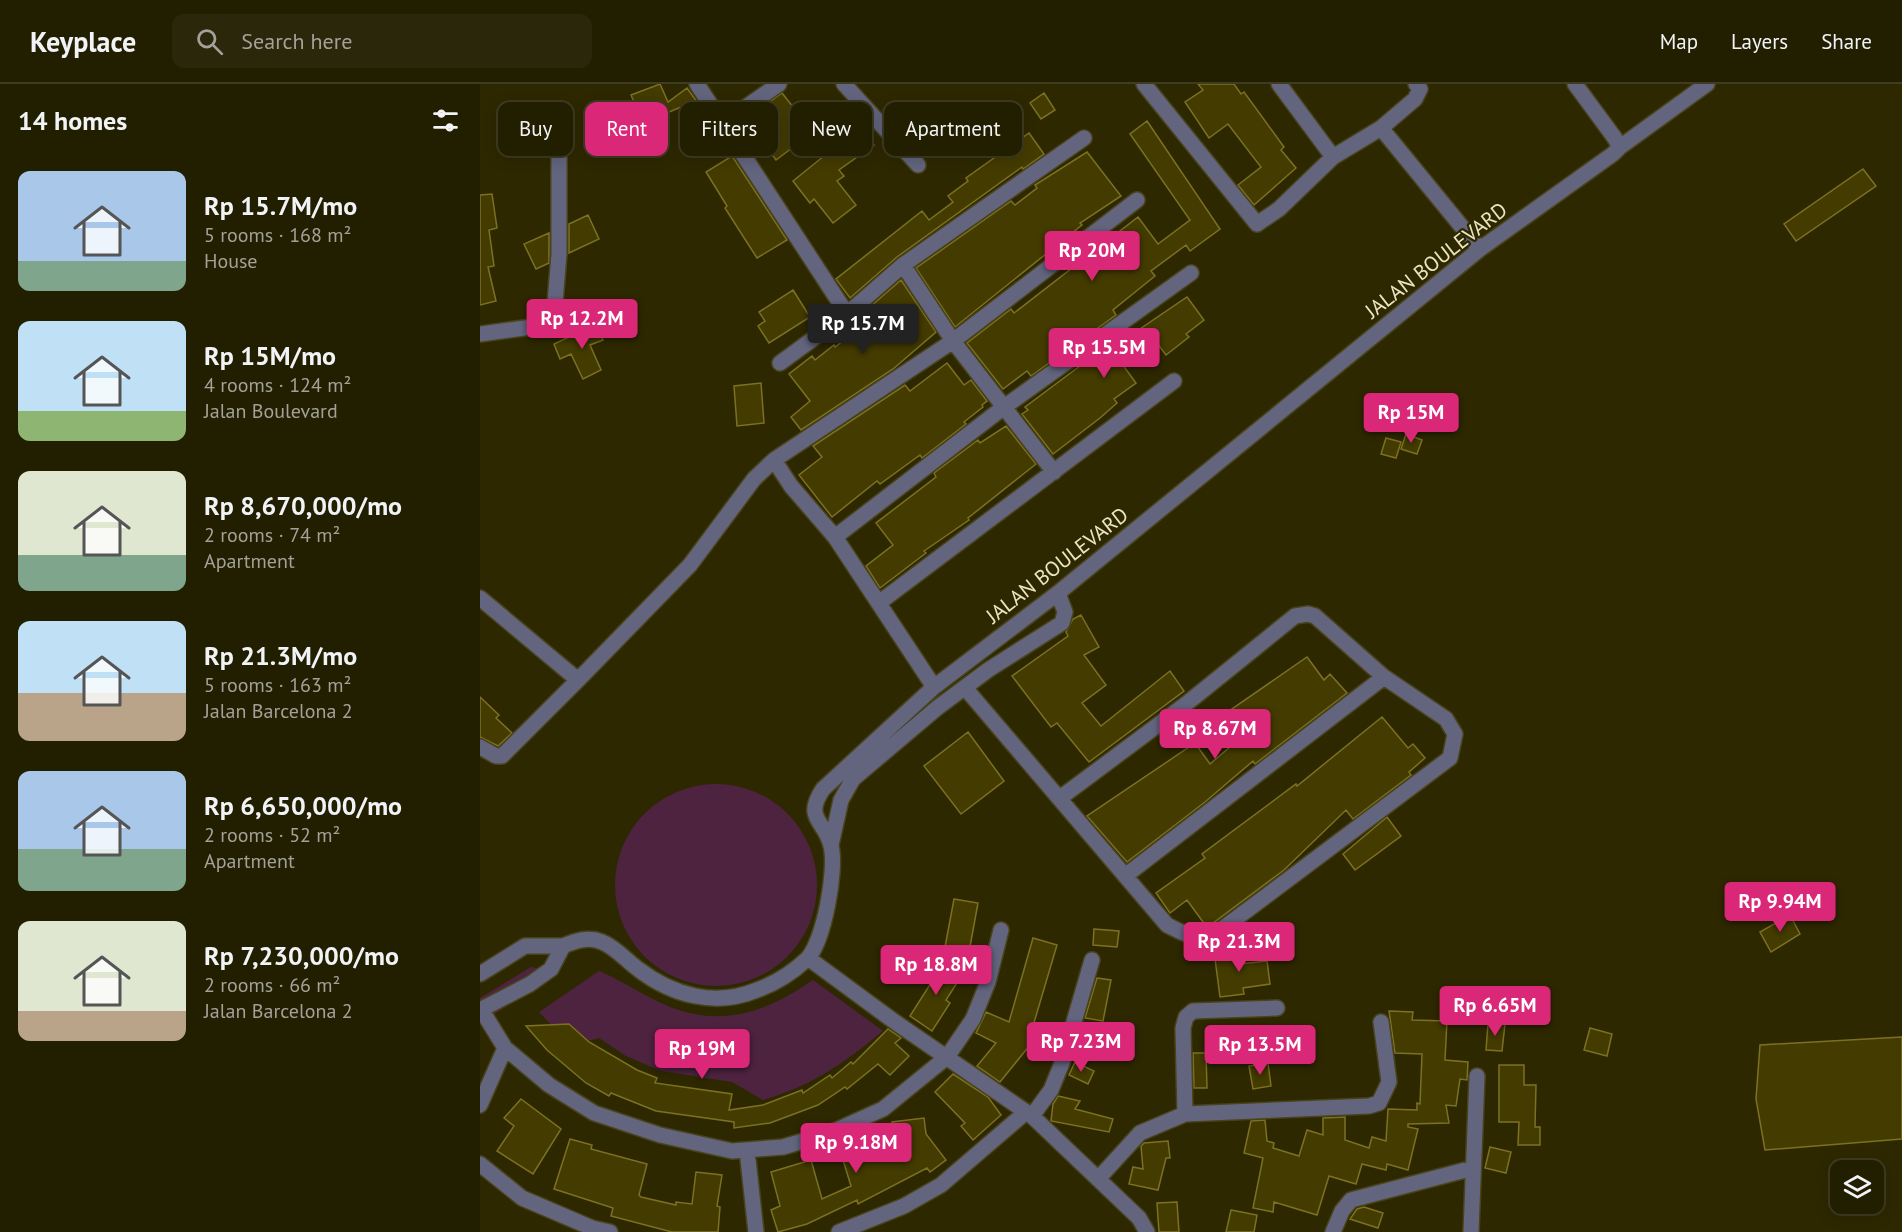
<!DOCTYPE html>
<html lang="en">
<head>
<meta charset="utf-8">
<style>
	:root { --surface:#221e00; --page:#2a270a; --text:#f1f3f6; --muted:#a2a299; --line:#3f3c22; --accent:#db2777 }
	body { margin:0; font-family:"PT Sans",sans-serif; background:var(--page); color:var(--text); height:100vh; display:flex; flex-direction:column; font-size:22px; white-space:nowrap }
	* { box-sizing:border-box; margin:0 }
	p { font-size:20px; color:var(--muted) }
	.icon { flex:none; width:33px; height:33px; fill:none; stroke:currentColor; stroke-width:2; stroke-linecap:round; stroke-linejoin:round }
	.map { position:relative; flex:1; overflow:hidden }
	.sheet { display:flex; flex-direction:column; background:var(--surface); width:480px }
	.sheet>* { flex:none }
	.guide { position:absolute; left:18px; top:18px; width:570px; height:54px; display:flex; gap:12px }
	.tools { position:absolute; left:1350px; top:1076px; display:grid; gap:12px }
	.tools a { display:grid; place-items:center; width:54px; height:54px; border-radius:12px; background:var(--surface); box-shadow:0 3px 15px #0003,0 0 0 2px var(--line); font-size:30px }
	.price { position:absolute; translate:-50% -51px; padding:0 14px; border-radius:6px; background:var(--accent); color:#fff; font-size:20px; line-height:39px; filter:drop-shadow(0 2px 3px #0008) }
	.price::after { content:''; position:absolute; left:50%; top:36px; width:18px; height:14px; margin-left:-9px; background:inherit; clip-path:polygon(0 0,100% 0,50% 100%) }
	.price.current { background:#222; color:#fff }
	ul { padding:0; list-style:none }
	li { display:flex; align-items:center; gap:18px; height:150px; padding:0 18px }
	li span { display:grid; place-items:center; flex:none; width:168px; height:120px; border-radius:12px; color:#555 }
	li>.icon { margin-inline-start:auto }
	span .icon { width:72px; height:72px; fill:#fffc; stroke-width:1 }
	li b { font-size:26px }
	h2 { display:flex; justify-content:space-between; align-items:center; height:72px; padding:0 18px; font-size:26px }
	.pill { padding:0 21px; border-radius:12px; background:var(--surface); box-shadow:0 3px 15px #0003,0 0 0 2px var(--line); font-size:21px; line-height:54px }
	.pill.current { background:var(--accent); color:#fff }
	header { display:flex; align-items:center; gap:36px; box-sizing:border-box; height:84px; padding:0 30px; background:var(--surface); border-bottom:2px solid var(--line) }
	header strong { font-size:28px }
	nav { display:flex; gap:33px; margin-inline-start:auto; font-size:21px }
	.search { width:420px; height:54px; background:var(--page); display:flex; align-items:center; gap:15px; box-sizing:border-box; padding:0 21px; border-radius:12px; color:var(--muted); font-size:22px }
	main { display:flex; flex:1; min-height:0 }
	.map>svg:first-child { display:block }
	.green { fill:#4e2340 }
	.building { fill:#443b00; stroke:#7c7123; stroke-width:1.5 }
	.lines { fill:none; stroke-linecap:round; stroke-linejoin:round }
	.street-casing { stroke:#48431b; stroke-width:18 }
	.street { stroke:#63657f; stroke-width:15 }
	.labels { text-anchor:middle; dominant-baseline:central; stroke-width:4.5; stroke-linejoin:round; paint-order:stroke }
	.street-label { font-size:21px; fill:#ebe6c1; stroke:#2e2800 }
</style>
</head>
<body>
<header>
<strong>Keyplace</strong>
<div class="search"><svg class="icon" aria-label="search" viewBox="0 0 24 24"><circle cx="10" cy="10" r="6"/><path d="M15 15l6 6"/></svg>Search here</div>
<nav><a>Map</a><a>Layers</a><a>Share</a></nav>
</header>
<main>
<section class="sheet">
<h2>14 homes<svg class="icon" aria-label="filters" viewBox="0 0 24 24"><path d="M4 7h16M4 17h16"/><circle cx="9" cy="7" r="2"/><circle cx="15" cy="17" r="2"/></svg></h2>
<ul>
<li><span style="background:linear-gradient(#a9c7e8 75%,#7fa58c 0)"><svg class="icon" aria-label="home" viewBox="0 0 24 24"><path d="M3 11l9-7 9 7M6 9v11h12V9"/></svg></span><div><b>Rp 15.7M/mo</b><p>5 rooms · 168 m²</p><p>House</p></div></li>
<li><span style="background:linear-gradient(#bfe0f5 75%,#8fb573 0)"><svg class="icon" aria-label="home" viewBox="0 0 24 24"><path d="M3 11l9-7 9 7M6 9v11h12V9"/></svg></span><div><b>Rp 15M/mo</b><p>4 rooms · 124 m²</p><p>Jalan Boulevard</p></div></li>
<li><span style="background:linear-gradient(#dfe7d0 70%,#7fa58c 0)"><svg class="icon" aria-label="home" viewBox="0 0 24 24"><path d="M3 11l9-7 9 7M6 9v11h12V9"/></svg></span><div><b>Rp 8,670,000/mo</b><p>2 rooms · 74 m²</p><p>Apartment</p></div></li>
<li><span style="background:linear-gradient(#bfe0f5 60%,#b9a48a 0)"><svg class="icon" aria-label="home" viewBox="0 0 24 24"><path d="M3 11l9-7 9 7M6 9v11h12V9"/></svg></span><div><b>Rp 21.3M/mo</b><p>5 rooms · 163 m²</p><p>Jalan Barcelona 2</p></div></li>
<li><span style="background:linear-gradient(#a9c7e8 65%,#7fa58c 0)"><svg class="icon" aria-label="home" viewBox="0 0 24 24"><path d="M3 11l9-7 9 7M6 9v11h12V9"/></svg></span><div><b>Rp 6,650,000/mo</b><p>2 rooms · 52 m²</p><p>Apartment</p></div></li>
<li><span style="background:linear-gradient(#dfe7d0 75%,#b9a48a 0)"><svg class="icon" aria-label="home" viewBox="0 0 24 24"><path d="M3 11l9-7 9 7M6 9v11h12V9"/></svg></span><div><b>Rp 7,230,000/mo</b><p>2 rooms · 66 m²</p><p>Jalan Barcelona 2</p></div></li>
</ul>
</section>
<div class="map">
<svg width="1422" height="1148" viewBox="0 0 1422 1148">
	<rect width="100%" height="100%" fill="#2e2800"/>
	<path class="green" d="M135 801a101 101 0 1 1 202 0a101 101 0 1 1-202 0Z
		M51 883 66 886 61 901 0 939V914Z
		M119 887C141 896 159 909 181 919 238 945 284 930 333 896L403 947C364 979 332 1002 283 1016L252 998 181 987 146 972 119 954 91 962 59 928Z"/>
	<path class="building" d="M180 0 188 18 207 4 220 22 207 31 201 23 163 39 151 11Z
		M718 0H754L761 10 764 8 804 63 801 66 816 84 774 121 758 101 781 83 748 40 729 54 705 18 723 6Z
		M302 9 333 48 296 76 282 57 290 51 274 29Z
		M564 9 575 26 561 35 550 19Z
		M470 32 483 52 454 72 440 52Z
		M667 37 740 145 710 167 706 161 671 187 675 192 633 226 636 231 551 292 547 287 523 305 487 259 531 225 534 229 658 133 678 160 710 136 650 50Z
		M381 42 394 61 359 86 364 92 357 97 376 121 353 139 334 115 330 119 313 97Z
		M549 49 564 70 543 85 542 83 417 173 370 214 356 195 442 127 449 136 473 118 468 112 488 97 486 94Z
		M607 68 641 112 600 139 602 141 475 243 436 184 531 117 535 121 557 104 555 101Z
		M252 72 307 156 277 174 245 124 247 122 226 88Z
		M1383 85 1396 102 1316 157 1304 140Z
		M12 110 17 144 9 146 14 182 8 183 16 217 0 221V111Z
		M108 131 119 155 89 169V140Z
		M69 149V179L56 185 44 160Z
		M421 196 456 248 413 285 321 346 311 333 330 317 309 290 332 272 335 276 354 261 355 263 389 237 383 229Z
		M313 206 330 233 289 259 278 242 285 237 279 228Z
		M707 213 724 236 706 250 709 253 686 271 674 255 642 280 656 299 634 315 637 319 620 334 573 370 542 330 548 326 545 323 648 246 651 251Z
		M116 240 123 256 110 261 121 286 103 295 91 270 80 275 74 260Z
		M467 279 484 301 491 296 507 317 502 321 503 323 484 338 486 340 442 374 440 371 400 400 397 397 352 433 319 391 342 373 333 362 425 301 430 307Z
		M281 299 284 339 257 342 254 302Z
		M526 342 556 380 488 434 489 436 444 467 446 469 400 504 386 482 413 461 396 439 456 393 454 389 498 356 500 359Z
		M926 350 942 356 937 370 921 365Z
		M906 354 921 358 916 374 901 370Z
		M601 531 619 563 604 571 626 601 602 619 621 642 690 587 704 607 609 678 577 639 571 643 532 592 588 552 586 548 593 535Z
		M827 573 844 596 850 590 867 609 775 680 773 677 725 718 647 778 607 732 715 659 730 680 757 657 739 634Z
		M0 613 19 631 16 634 32 649 18 662 0 653Z
		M902 633 928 664 933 660 945 674 929 688 931 691 873 735 866 726 804 786 733 839 726 842 707 816 690 829 676 809 725 774 722 770 816 700 817 702Z
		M488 648 524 697 481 730 444 682Z
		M907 733 921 752 875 786 863 770Z
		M474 815 498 819 489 868 465 863Z
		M1310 831 1320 850 1291 868 1280 848Z
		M614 845 639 847 637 863 613 861Z
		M553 854 577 861 553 942 563 945 520 998 497 982 516 959 496 949 506 928 529 938Z
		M759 865 760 880 787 877 790 900 763 904 764 910 740 913 734 867Z
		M461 877 482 891 466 916 470 919 452 947 430 932 451 899 448 897Z
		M617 894 631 896 623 937 605 934Z
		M909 927 933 928 932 936 967 937 965 976 988 978 987 996 980 995 976 1022 966 1021 969 1039 928 1040V1043L938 1045 928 1086 907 1080 906 1086 882 1080 876 1100 849 1092 837 1131 794 1118 793 1128 773 1124 783 1074 764 1069 771 1037 785 1036 787 1057 794 1059 793 1064 819 1072 827 1046 843 1051V1034L865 1033V1056L889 1064 892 1053 906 1057 908 1025 937 1026V1019L940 1020 942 970 915 969Z
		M1008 939 1025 940 1022 967 1006 966Z
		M89 940 109 958 157 986 177 994 175 999 252 1010 249 1026 283 1021 322 1006 323 1009 350 991 352 994 371 978 373 980 408 945 421 954 415 959 429 972 410 991 398 980 367 1005 365 1003 338 1021 290 1039 254 1044V1038L176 1027 131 1009 129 1012 106 999 67 966 46 942Z
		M1110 944 1132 950 1127 972 1104 966Z
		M1422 953V1055L1285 1066 1276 1015 1280 961Z
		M713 969H726L727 1004H714Z
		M595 978 614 987 608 1000 589 991Z
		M788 979 791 1002 773 1005 769 982Z
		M1019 981H1044V1001H1056L1055 1043H1060V1061H1038L1039 1038H1019Z
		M473 990 508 1013 521 1031 493 1056 481 1042 485 1039 455 1008Z
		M578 1012 600 1017 595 1025 633 1035 629 1048 571 1037 573 1020Z
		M41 1015 81 1045 53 1090 17 1067 34 1042 24 1034Z
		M444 1034 446 1050 466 1076 450 1088 447 1084 378 1120 377 1116 327 1140 298 1148 291 1126 300 1122 291 1088 331 1076 342 1115 371 1102 360 1066 413 1044 412 1038Z
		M90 1055 112 1061 111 1065 167 1080 159 1111 161 1113 196 1121V1118L212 1120 216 1088 242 1091 237 1122 240 1123 238 1148H192L131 1132 133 1124 74 1105Z
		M688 1057 690 1074H686L678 1106 649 1100 653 1083 663 1085 661 1062 664 1059Z
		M1010 1063 1031 1068 1026 1089 1005 1084Z
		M697 1118 699 1148H679L677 1119Z
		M884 1123 903 1129 898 1144 870 1135 877 1125Z
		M751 1126 777 1131 774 1148H746Z"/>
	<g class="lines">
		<g class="street-casing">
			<path id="street" d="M217 0 367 230
				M364 0 438 81
				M664 0 777 140 799 125 853 73 901 44 935 15 940 5 936 0
				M799 0 853 73
				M243 39 299 0
				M901 44 1000 165
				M1140 63 1227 0
				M423 181 473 257 574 388
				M0 250 59 242 69 233 75 219 79 170V74L66 35
				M300 279 367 230 423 181 604 54
				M294 376 311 402 355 453 454 603
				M355 453 524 323 711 189
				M0 514 98 596 210 481 274 395 294 376 473 257 657 116
				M400 518 694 297
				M486 605 687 841C707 851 716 858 738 848L970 674 975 650 966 635 904 593 835 532 828 530 815 532 706 620 580 714
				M0 663 16 672H22L98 596
				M351 761 361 716 373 695 457 624 508 586 582 539 585 528 578 509
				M645 792 904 593
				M83 862C95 857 108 852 122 858 135 863 147 877 158 885 193 912 236 923 277 906 294 900 313 888 327 875 344 858 357 785 351 762 345 736 323 735 343 705L454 603 578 509 1000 165 1133 70 1140 63 1134 53 1095 0
				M328 874 415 938 552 1032 659 1134 667 1148
				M0 890 45 862H83L71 885 50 900 0 926
				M1 925 25 964 69 1001 114 1029 180 1051 252 1067 303 1063 350 1049 403 1025 467 973 493 935 508 898 521 846
				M0 1021 25 964
				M705 1030 889 1022 899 1019 909 998 901 938
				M552 1032 571 1006 582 979 612 876
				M267 1066 276 1148
				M0 1080 42 1114 112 1144 130 1148
				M618 1095 660 1049 705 1030 703 944 706 933 713 927 797 924
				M359 1148 424 1122 461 1101 546 1028
				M853 1148 862 1127 871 1116 993 1084
				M991 1148 997 992"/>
		</g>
		<use href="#street" class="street"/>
	</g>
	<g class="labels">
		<g class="street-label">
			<text transform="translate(956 176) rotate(-38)">JALAN BOULEVARD</text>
			<text transform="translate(577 481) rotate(-38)">JALAN BOULEVARD</text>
		</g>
	</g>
</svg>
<div class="tools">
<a><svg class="icon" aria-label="layers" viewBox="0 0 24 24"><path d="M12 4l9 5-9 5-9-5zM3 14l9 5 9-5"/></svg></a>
</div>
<b class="price" style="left:612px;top:198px">Rp 20M</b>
<b class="price" style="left:102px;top:266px">Rp 12.2M</b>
<b class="price current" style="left:383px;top:271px">Rp 15.7M</b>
<b class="price" style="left:624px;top:295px">Rp 15.5M</b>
<b class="price" style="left:931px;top:360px">Rp 15M</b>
<b class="price" style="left:735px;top:676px">Rp 8.67M</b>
<b class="price" style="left:1300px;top:849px">Rp 9.94M</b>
<b class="price" style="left:759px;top:889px">Rp 21.3M</b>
<b class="price" style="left:456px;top:912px">Rp 18.8M</b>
<b class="price" style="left:1015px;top:953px">Rp 6.65M</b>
<b class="price" style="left:601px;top:989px">Rp 7.23M</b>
<b class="price" style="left:780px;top:992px">Rp 13.5M</b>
<b class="price" style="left:222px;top:996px">Rp 19M</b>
<b class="price" style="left:376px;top:1090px">Rp 9.18M</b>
<div class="guide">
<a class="pill">Buy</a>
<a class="pill current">Rent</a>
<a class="pill">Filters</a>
<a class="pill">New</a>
<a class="pill">Apartment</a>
</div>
</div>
</main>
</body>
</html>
